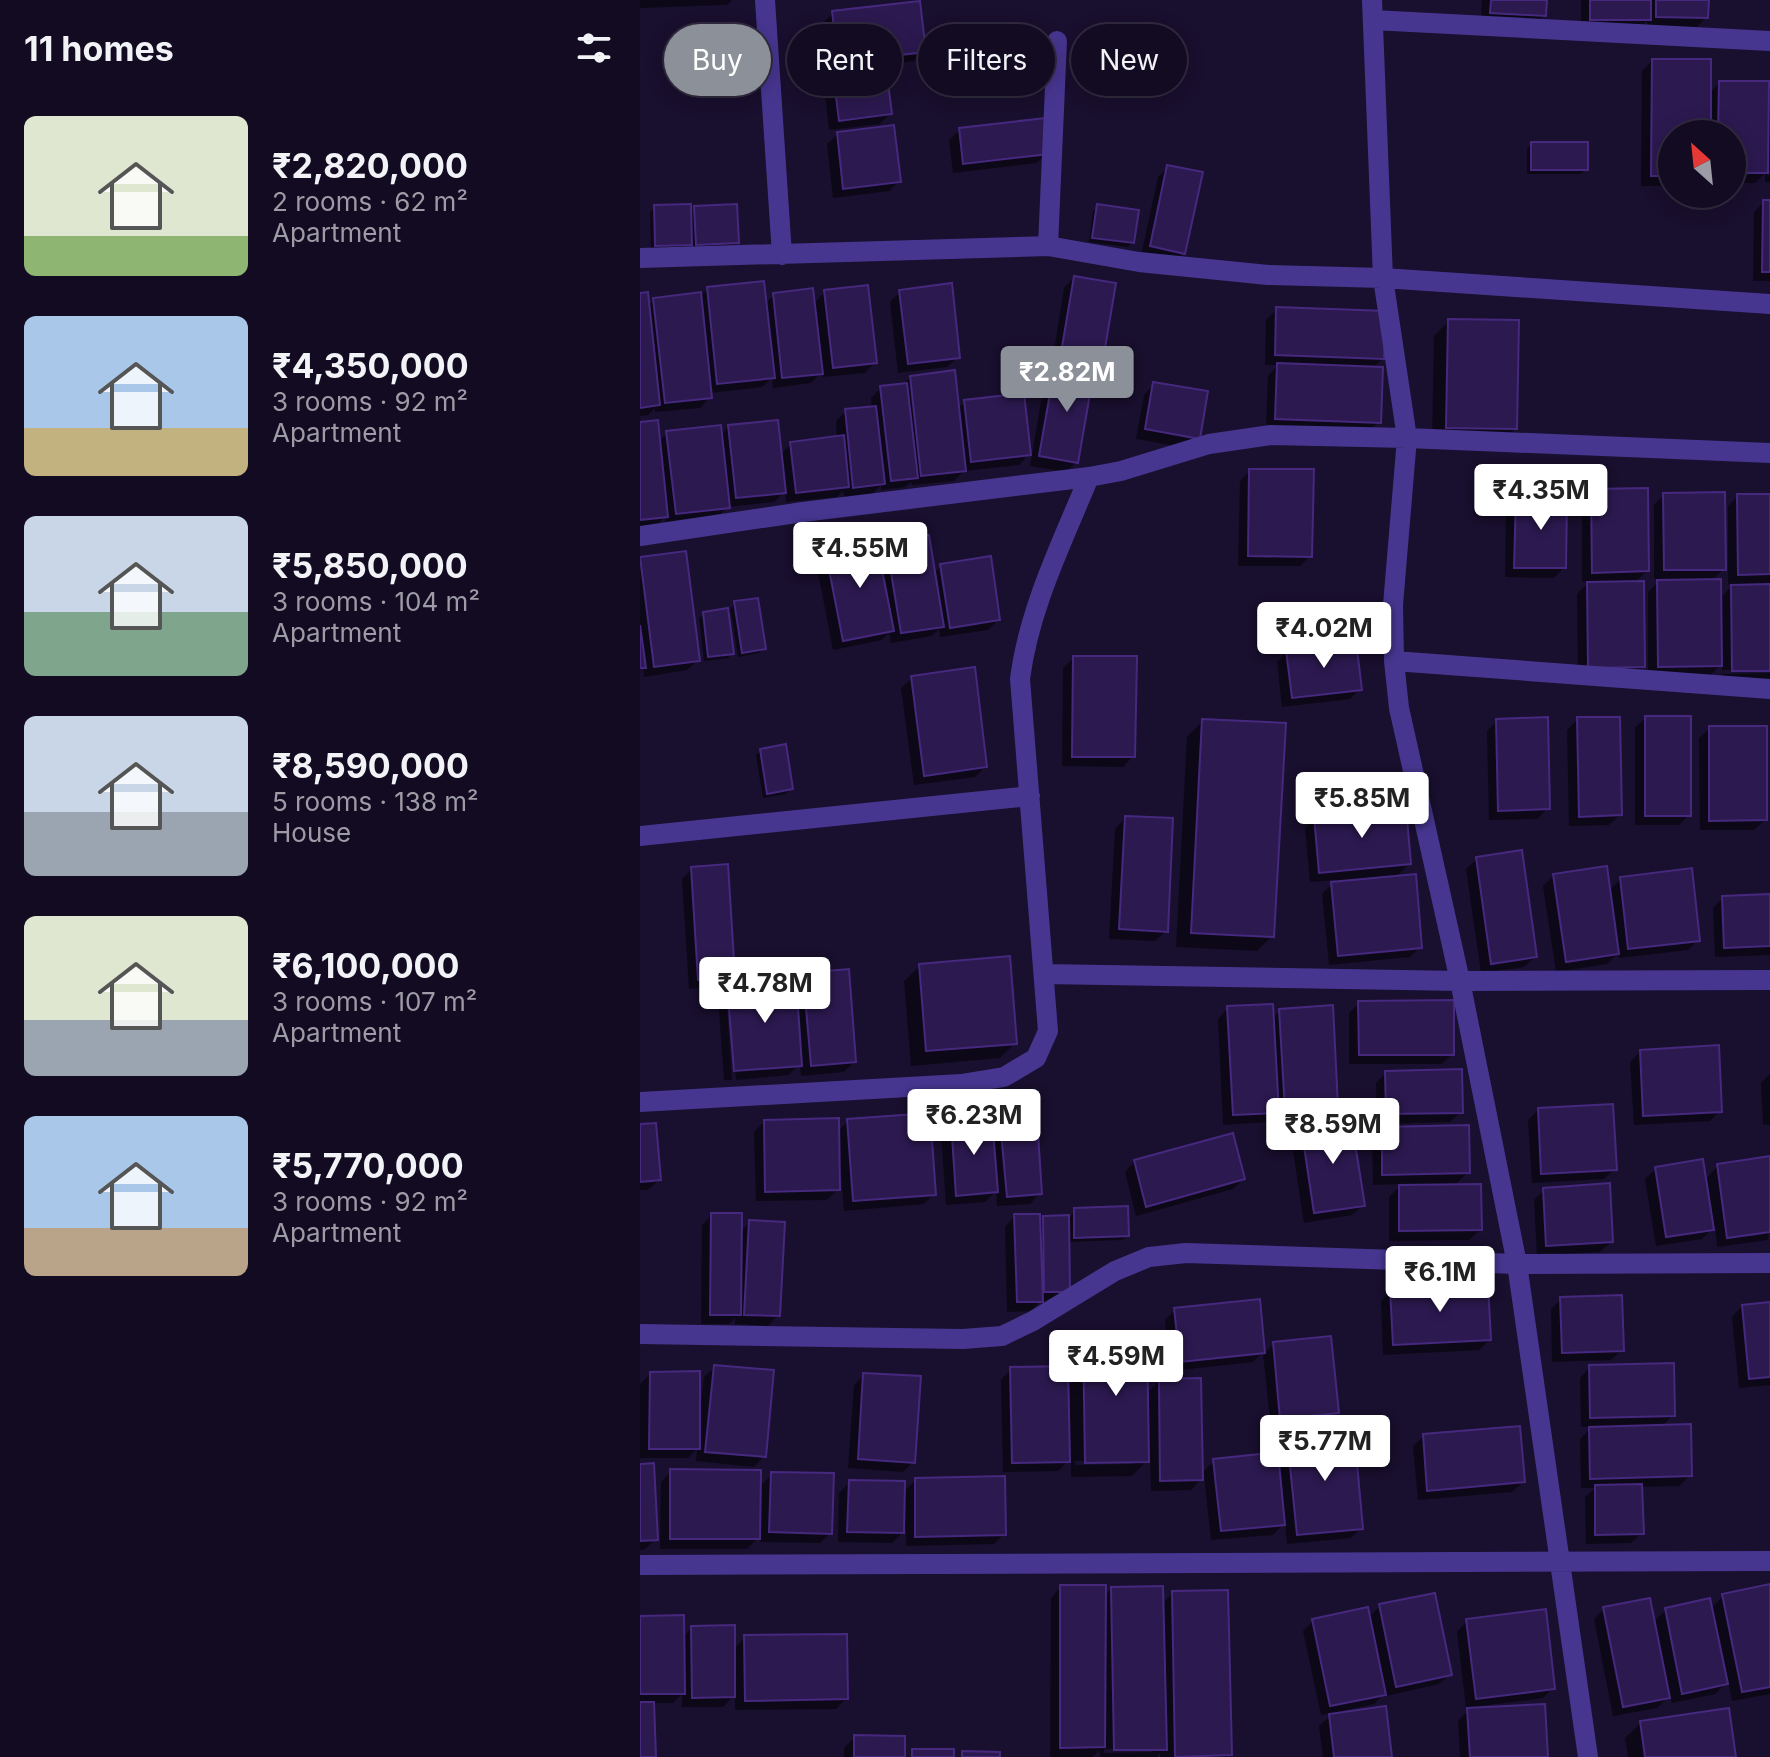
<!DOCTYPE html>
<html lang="en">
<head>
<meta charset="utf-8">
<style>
	:root { --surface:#130b22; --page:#1c142a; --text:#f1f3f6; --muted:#9d9ba5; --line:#322b40; --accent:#8c9099 }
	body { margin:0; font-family:Inter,sans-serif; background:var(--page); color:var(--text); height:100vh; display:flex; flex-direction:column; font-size:30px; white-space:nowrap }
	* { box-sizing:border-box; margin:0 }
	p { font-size:26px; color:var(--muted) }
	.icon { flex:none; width:44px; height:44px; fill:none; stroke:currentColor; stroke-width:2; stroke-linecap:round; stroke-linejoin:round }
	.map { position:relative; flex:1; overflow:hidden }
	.side { display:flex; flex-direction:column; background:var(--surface); width:640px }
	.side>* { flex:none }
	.top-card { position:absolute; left:24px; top:24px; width:760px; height:72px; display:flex; gap:16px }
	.needle { width:52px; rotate:333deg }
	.fabs { position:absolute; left:1018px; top:120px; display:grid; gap:16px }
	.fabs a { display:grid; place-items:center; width:88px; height:88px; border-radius:50%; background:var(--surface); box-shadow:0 4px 20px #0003,0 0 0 2px var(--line); font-size:40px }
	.price { position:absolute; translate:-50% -68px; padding:0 18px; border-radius:8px; background:#fff; color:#222; font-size:26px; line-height:52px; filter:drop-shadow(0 2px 4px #0008) }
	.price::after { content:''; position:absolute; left:50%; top:48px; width:24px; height:18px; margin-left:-12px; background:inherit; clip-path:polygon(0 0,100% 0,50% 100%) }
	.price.current { background:var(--accent); color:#fff }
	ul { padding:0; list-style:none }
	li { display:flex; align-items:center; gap:24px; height:200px; padding:0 24px }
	li span { display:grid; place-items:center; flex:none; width:224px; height:160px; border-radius:12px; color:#555 }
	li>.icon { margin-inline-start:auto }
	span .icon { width:96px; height:96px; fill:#fffc; stroke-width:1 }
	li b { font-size:34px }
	h2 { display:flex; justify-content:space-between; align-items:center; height:96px; padding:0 24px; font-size:34px }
	.pill { padding:0 28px; border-radius:36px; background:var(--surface); box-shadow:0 4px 20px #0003,0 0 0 2px var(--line); font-size:28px; line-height:72px }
	.pill.current { background:var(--accent); color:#fff }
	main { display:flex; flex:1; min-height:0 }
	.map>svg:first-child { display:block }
	.shadow { fill:#0007; fill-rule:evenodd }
	.building { fill:#2c1950; stroke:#46297e; stroke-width:2 }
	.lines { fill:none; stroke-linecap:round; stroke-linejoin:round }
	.minor { stroke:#473690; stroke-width:20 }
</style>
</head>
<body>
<main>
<section class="side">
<h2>11 homes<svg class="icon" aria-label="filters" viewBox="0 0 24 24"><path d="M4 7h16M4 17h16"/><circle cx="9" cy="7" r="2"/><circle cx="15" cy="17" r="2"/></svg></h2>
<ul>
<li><span style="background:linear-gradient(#dfe7d0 75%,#8fb573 0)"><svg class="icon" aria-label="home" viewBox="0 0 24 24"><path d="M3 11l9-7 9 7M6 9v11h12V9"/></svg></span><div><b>₹2,820,000</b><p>2 rooms · 62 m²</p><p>Apartment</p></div></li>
<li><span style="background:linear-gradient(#a9c7e8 70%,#c2b280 0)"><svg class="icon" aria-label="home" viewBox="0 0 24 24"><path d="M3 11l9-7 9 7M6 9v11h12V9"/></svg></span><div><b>₹4,350,000</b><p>3 rooms · 92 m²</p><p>Apartment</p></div></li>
<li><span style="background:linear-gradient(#c9d6e8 60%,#7fa58c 0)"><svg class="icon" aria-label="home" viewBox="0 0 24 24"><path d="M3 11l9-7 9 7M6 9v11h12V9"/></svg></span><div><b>₹5,850,000</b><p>3 rooms · 104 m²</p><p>Apartment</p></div></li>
<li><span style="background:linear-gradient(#c9d6e8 60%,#9aa5b1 0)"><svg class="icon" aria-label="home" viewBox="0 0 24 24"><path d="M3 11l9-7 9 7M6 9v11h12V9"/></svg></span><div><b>₹8,590,000</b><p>5 rooms · 138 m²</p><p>House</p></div></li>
<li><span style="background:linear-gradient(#dfe7d0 65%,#9aa5b1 0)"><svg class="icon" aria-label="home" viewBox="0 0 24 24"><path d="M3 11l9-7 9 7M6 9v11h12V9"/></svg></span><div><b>₹6,100,000</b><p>3 rooms · 107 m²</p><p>Apartment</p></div></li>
<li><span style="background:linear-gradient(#a9c7e8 70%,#b9a48a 0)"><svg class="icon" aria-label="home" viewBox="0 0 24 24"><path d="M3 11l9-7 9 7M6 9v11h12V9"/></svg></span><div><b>₹5,770,000</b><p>3 rooms · 92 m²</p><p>Apartment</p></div></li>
</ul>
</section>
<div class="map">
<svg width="1130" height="1757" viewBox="0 0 1130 1757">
	<rect width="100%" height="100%" fill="#190f2e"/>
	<path class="shadow" d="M0 0H92L87 5 0 8Z
		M842 0H905L904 15 894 26 841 23Z
		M941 0H1067L1066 17 1056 28 1007 27V21L999 29H941Z
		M193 13 284 51 274 61 189 71 183 23Z
		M1012 61 1069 94 1079 83 1127 89 1130 86V170H1124V174L1115 183H1092V134H1032V186H1001L1002 71Z
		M194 75 250 114 240 124 189 130 184 85Z
		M320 130 407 153 397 163 313 173 309 140Z
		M198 134 259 181 249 191 193 198 187 144Z
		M892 144 946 169 941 174H887V149Z
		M528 167 543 253 533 263 501 256 518 177Z
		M1125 174H1130V182H1125Z
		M1124 202H1130V281H1113L1114 212Z
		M458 206 493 242 488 247 449 242 453 211Z
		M15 207 49 214 55 208 97 243 93 247 52 249 51 242 45 249 11 250 10 212Z
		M434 278 461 359 448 372 436 462 426 472 390 466 405 378 419 364 412 363 424 288Z
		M68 289 125 304 134 295 173 304 185 292 235 362 225 373 183 377 182 372 171 383 133 388 132 378 122 387 70 393V397L60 408 15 412V408L8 415 0 416V295L7 307 14 300 59 298Z
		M260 292 318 357 307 367 258 373 250 302Z
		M637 309 743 358 732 369 739 422 728 432 626 428 628 376 638 365H625L626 320Z
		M809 321 875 429 860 444 792 443 794 336Z
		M270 377 317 409 325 402 389 454 379 465 324 471 314 481 272 485 271 482 265 487 241 490V485L232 494 204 497 203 491 197 497 146 502 145 491 134 502 87 507 78 517 26 523 25 517 16 526 0 528V424L18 442 27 433 80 436 88 427 140 455 151 444 197 438 196 421 206 411 232 408 231 398 241 388 263 385Z
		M514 384 558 438 548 448 496 439 504 395Z
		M610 471 670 556 660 566H598L600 481Z
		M952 491 1007 571 994 583 1003 667 993 677 938 678 937 594 949 582H942V501Z
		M1024 495 1084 569 1071 581 1079 599 1094 584H1088V506L1098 496H1130V669L1082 670V664L1069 676H1008V592L1021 579H1014V505Z
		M877 498 924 567 914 578 865 577 866 508Z
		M247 544 293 574 301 566 358 620 348 630 300 637 299 629 292 636 251 643 249 633 242 640 193 650 176 562 186 551 237 554Z
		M44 553 58 660 47 670 4 677 3 668 0 670V559Z
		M95 603 124 648 119 653 98 657 91 612H87L92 653 88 658 64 661 59 618 64 614 90 610Z
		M647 652 720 689 710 699 642 707 637 662Z
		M434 658 493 756 483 767 422 766 423 668Z
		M1130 673V680L1082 681V674Z
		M272 678 345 767 335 777 274 785 261 688Z
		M1005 718 1049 815 1039 825H995V728Z
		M938 719 980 815 969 825 929 826 927 730Z
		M857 721 908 808 897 819 849 820 847 731Z
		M562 722 632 936 617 951 536 947 547 737Z
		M1070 728 1125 820 1114 830H1060L1059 738Z
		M121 750 150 789 146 794 123 798 116 755Z
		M485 818 526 931 515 941 469 939 475 829Z
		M675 818 769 864 755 878 780 947 770 957 689 965 682 894 696 880 670 882 665 828Z
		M837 859 895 957 884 967 841 973 826 869Z
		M52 869 93 976 84 986 154 980V985L164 975 214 1062 204 1072 161 1076 160 1064 149 1075 96 1080 90 992H86L92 1080H84L78 996 87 986 49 989 42 879Z
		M914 875 968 891 981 879 1058 940 1048 950 979 958 978 953 967 964 916 972 903 886Z
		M1130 896V955L1075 957 1073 908 1083 898Z
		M280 966 375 1043 360 1058 271 1066 264 981Z
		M719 1003 812 1054 802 1064H709V1013Z
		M588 1008 632 1019 640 1011 696 1106 686 1116 635 1120V1114L626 1122 583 1125 578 1019Z
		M1000 1052 1080 1111 1070 1121 994 1125 990 1062Z
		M746 1073 821 1112 810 1122 737 1124 736 1083Z
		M1130 1074V1125H1123L1121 1083Z
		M898 1110 975 1169 964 1179 892 1183 888 1120Z
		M208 1121 294 1194 284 1204 204 1211 201 1174H197L198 1189 187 1200 116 1201 114 1132 124 1122 197 1132Z
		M312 1123 351 1133 361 1123 400 1193 390 1204 357 1206 356 1191 345 1202 306 1205 301 1134Z
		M0 1126 19 1180 8 1190H0Z
		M662 1128 723 1205 712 1215 664 1223 651 1138Z
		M742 1129 828 1172 814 1186 840 1230 829 1240 749 1241V1197L762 1184 733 1185 732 1139Z
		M495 1161 603 1179 593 1189 496 1216 485 1172Z
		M1130 1163 1128 1240 1077 1247 1075 1226 1062 1239 1016 1246 1005 1179 1016 1169 1065 1180 1078 1166Z
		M904 1190 971 1242 960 1252 897 1256 894 1200Z
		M435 1210 487 1236 482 1240 427 1242 428 1291 418 1301 400 1302 390 1311 367 1312 365 1227 375 1216 399 1223 404 1218 430 1217Z
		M72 1215 100 1232 110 1222 138 1315 128 1326 95 1324V1318L89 1324H61L62 1225Z
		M751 1291 849 1340 839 1350 743 1355 741 1301Z
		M921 1299 982 1350 971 1360 912 1362 911 1309Z
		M1130 1304V1385L1099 1388 1092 1317 1102 1306Z
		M535 1310 623 1352 613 1362 530 1371 525 1320Z
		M444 1335 506 1395 519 1381 561 1474 574 1461 638 1454 637 1449 648 1439 721 1528 711 1538 647 1544 645 1522 633 1535 571 1540 564 1476 551 1490 511 1491 510 1458 492 1476 431 1477V1458L418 1471 363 1472 361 1380 371 1369 429 1368V1350ZM494 1460V1464L435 1465V1461Z
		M634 1344 697 1412 686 1422 631 1428 623 1354Z
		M75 1367 124 1456 114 1467 56 1461 57 1449 48 1458H0V1384L10 1374 61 1404 64 1377Z
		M950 1367 1033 1415 1021 1427 1050 1475 1039 1486 1000 1487 1002 1533 991 1543 946 1544 945 1497 955 1488H941L940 1439 952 1427H941L940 1378Z
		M224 1375 273 1462 263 1472 208 1468 214 1385Z
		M784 1436 883 1482 872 1492 778 1500 773 1446Z
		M0 1466 16 1539 5 1549 0 1550Z
		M31 1471 119 1488 132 1474 190 1533 180 1543 120 1542V1536L107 1549H20L21 1482Z
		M276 1480 364 1534 354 1544 266 1546V1529L252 1543 198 1542 199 1493 210 1482 263 1492Z
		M1130 1586V1694L1092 1701 1088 1681 1075 1694 1032 1703 1030 1695 1017 1708 973 1716 954 1619 964 1609 1013 1622 1026 1610 1070 1609 1083 1596Z
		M421 1587 464 1597 471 1589 522 1604 533 1593 590 1754 587 1757H520V1753L517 1757H460L459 1750 453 1757H410L411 1598ZM512 1748V1752L464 1753V1749Z
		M740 1606 810 1674 799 1684 746 1696 745 1693 734 1704 702 1711 750 1757H683L679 1726 693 1713 681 1715 663 1631 673 1621 728 1618Z
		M0 1618 43 1637 51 1628 93 1650 105 1637 206 1699 196 1709 95 1710V1694L83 1707H42V1694L33 1703H12L14 1757H0Z
		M827 1621 913 1688 903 1698 840 1706V1710L906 1757H820L818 1721 831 1707 826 1708 817 1632Z
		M1001 1723 1094 1757H988L985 1738Z
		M215 1737 263 1757H204V1748Z"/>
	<path class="building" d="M851 0H907L906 16 850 13Z
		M950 0H1011V20H950Z
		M1016 0H1069L1068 18 1016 17Z
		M280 1 286 52 198 62 192 11Z
		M1012 59H1071V134H1032V176H1011Z
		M246 67 252 114 199 121 193 73Z
		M1079 81H1129L1128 173H1092V134H1078Z
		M405 118 409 154 323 164 319 128Z
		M254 125 261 182 203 189 197 132Z
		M891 142H948V170H891Z
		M527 165 563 172 545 254 510 246Z
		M1123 200H1130V272H1122Z
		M51 204 52 245 15 246 14 205Z
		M97 204 99 243 56 245 54 206Z
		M457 204 499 210 494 243 452 238Z
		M434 276 476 283 463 360 421 353Z
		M124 281 135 378 77 384 67 287Z
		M312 283 320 358 268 364 259 290Z
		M228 285 237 363 193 368 184 290Z
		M173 288 183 374 142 378 133 293Z
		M8 292 20 405 0 408V293Z
		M61 292 72 398 25 403 13 298Z
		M636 307 746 311 744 359 635 355Z
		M808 319 879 320 877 429 806 428Z
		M637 363 743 367 741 423 635 419Z
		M415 365 454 371 438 463 399 456Z
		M315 370 326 471 281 476 270 376Z
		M513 382 568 391 560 439 505 429Z
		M267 383 278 478 251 481 240 386Z
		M384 393 391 455 331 462 324 400Z
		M236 406 245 484 213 488 205 409Z
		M18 420 28 517 0 520V422Z
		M138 420 146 493 96 498 88 425Z
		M81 425 90 508 36 514 26 431Z
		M204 435 209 487 156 493 150 442Z
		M609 469H674L672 557 608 556Z
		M1008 488 1009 571 952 573 951 489Z
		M1085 492 1086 570H1024L1023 493Z
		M1097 494H1130V574L1098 575Z
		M876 496H927L926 568H874Z
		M289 535 304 627 261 633 246 542Z
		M236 539 254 631 203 641 185 549Z
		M46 551 60 661 14 667 0 557Z
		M351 556 360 620 310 628 300 564Z
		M1081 579 1082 666 1018 667 1017 580Z
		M1004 581 1005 667 948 668 947 582Z
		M1130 584V671H1092L1091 585Z
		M118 598 126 649 102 653 94 601Z
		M88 608 94 654 68 657 63 612Z
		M0 625 6 668H0Z
		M716 641 722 690 652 698 646 650Z
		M433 656H497L495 757H432Z
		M335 667 347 767 284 776 271 676Z
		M1005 716H1051V816H1005Z
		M908 717 910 809 858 811 856 719Z
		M937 717H980L982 815 939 817Z
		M562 719 646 723 634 937 551 933Z
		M1069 726H1127V820L1069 821Z
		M146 744 153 789 127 794 120 749Z
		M766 807 771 864 679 873 674 816Z
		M485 816 533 818 528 932 479 929Z
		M882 850 897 957 851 964 836 857Z
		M88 864 95 977 58 980 51 867Z
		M967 866 979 954 926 962 913 874Z
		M1052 868 1060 941 988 949 980 877Z
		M776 874 782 948 698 956 691 882Z
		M1130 894V946L1084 948 1082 896Z
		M370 956 377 1044 286 1051 279 964Z
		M209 969 216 1062 171 1066 163 973Z
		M156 978 162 1066 94 1071 87 984Z
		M814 1000V1055H719L718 1001Z
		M633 1004 639 1113 593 1115 587 1006Z
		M693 1005 698 1107 645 1110 639 1009Z
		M1079 1045 1082 1112 1003 1116 1000 1050Z
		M822 1069 823 1113 746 1114 745 1071Z
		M973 1104 977 1170 901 1174 898 1108Z
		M290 1113 296 1195 213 1201 207 1119Z
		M199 1118 200 1190 125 1192 124 1120Z
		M352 1118 358 1192 316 1196 311 1121Z
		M397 1118 402 1194 367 1197 360 1121Z
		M711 1118 725 1206 674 1213 661 1126Z
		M16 1123 21 1180 0 1182V1124Z
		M829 1125 830 1173 742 1175V1127Z
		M593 1133 605 1179 506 1207 494 1160Z
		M1130 1156V1232L1087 1238 1077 1164Z
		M1063 1159 1074 1230 1026 1237 1015 1167Z
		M970 1183 973 1242 906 1246 903 1188Z
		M841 1184 842 1230 759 1231V1185Z
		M488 1206 489 1236 434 1238V1208Z
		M71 1213H102L101 1315H70Z
		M374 1214H400L403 1302H377Z
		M429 1215 430 1292H404L403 1216Z
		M109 1220 145 1222 140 1316 104 1315Z
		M848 1284 851 1340 753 1345 750 1289Z
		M982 1295 984 1351 922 1353 920 1297Z
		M620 1299 625 1353 540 1362 534 1308Z
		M1130 1302V1377L1109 1379 1102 1305Z
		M507 1332 509 1462 445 1463 443 1333Z
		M691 1336 699 1413 640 1419 633 1342Z
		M1034 1363 1035 1416 950 1418 949 1365Z
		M74 1365 134 1370 126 1457 65 1452Z
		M428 1366 430 1462 372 1463 370 1367Z
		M60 1371V1449H9L10 1372Z
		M223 1373 281 1376 275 1463 218 1459Z
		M561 1378 563 1480 520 1481 519 1379Z
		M1051 1424 1052 1476 950 1479 949 1427Z
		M880 1426 885 1482 787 1491 783 1434Z
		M714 1430 723 1529 657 1535 647 1437Z
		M638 1452 645 1525 581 1531 573 1459Z
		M14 1463 18 1540 0 1541V1464Z
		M30 1469 121 1470 120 1539H30Z
		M131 1472 194 1473 192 1534 129 1532Z
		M365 1476 366 1535 275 1537V1478Z
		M209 1480 265 1481 264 1533 207 1532Z
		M1002 1484 1004 1534 955 1535V1485Z
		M1130 1584V1687L1102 1692 1082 1594Z
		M420 1585H466L465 1747 420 1748Z
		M523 1586 527 1750H474L471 1587Z
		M588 1590 592 1755 535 1757 532 1591Z
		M795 1593 812 1675 756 1687 739 1604Z
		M1010 1598 1030 1698 983 1707 963 1607Z
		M1070 1598 1088 1684 1042 1694 1025 1608Z
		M728 1607 746 1695 690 1706 672 1619Z
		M906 1609 915 1689 836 1699 826 1619Z
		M44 1615 45 1694H0V1616Z
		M95 1625V1697L52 1698 51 1626Z
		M207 1634 208 1699 105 1701 104 1635Z
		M0 1702H14L16 1757H0Z
		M905 1704 908 1757H830L827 1708Z
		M746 1706 752 1757H694L689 1714Z
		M1089 1708 1096 1757H1005L1000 1721Z
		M214 1735 265 1736V1757H214Z
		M272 1749H314V1757H272Z
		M322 1751 360 1752V1757H322Z"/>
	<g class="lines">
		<path class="minor" d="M125 0 142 255
			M732 0 743 278 767 438 753 605 754 661 759 708 820 981 877 1264 948 1757
			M733 20 1130 41
			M408 246 417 41
			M0 258 408 246 499 262 628 275 743 278 1130 304
			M0 536 163 512 449 477 481 471 569 444 631 435 767 438 1130 453
			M754 661 1130 689
			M0 836 390 796
			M404 974 820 981 1130 980
			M0 1102 321 1084 364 1077 396 1058 408 1031 380 679C389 608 422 543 449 477
			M0 1334 323 1339 362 1336 393 1321 475 1271 509 1257 546 1253 877 1264 1130 1263
			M0 1565 1130 1561"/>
	</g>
</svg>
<div class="fabs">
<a><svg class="needle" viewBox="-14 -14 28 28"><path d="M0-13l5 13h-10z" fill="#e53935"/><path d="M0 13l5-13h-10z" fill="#9d9ba5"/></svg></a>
</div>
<b class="price current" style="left:427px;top:414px">₹2.82M</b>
<b class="price" style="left:901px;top:532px">₹4.35M</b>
<b class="price" style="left:220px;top:590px">₹4.55M</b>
<b class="price" style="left:684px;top:670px">₹4.02M</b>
<b class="price" style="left:722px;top:840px">₹5.85M</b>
<b class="price" style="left:125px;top:1025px">₹4.78M</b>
<b class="price" style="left:334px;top:1157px">₹6.23M</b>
<b class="price" style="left:693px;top:1166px">₹8.59M</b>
<b class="price" style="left:800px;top:1314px">₹6.1M</b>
<b class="price" style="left:476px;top:1398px">₹4.59M</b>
<b class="price" style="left:685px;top:1483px">₹5.77M</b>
<div class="top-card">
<a class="pill current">Buy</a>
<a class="pill">Rent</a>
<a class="pill">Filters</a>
<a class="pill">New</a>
</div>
</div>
</main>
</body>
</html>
